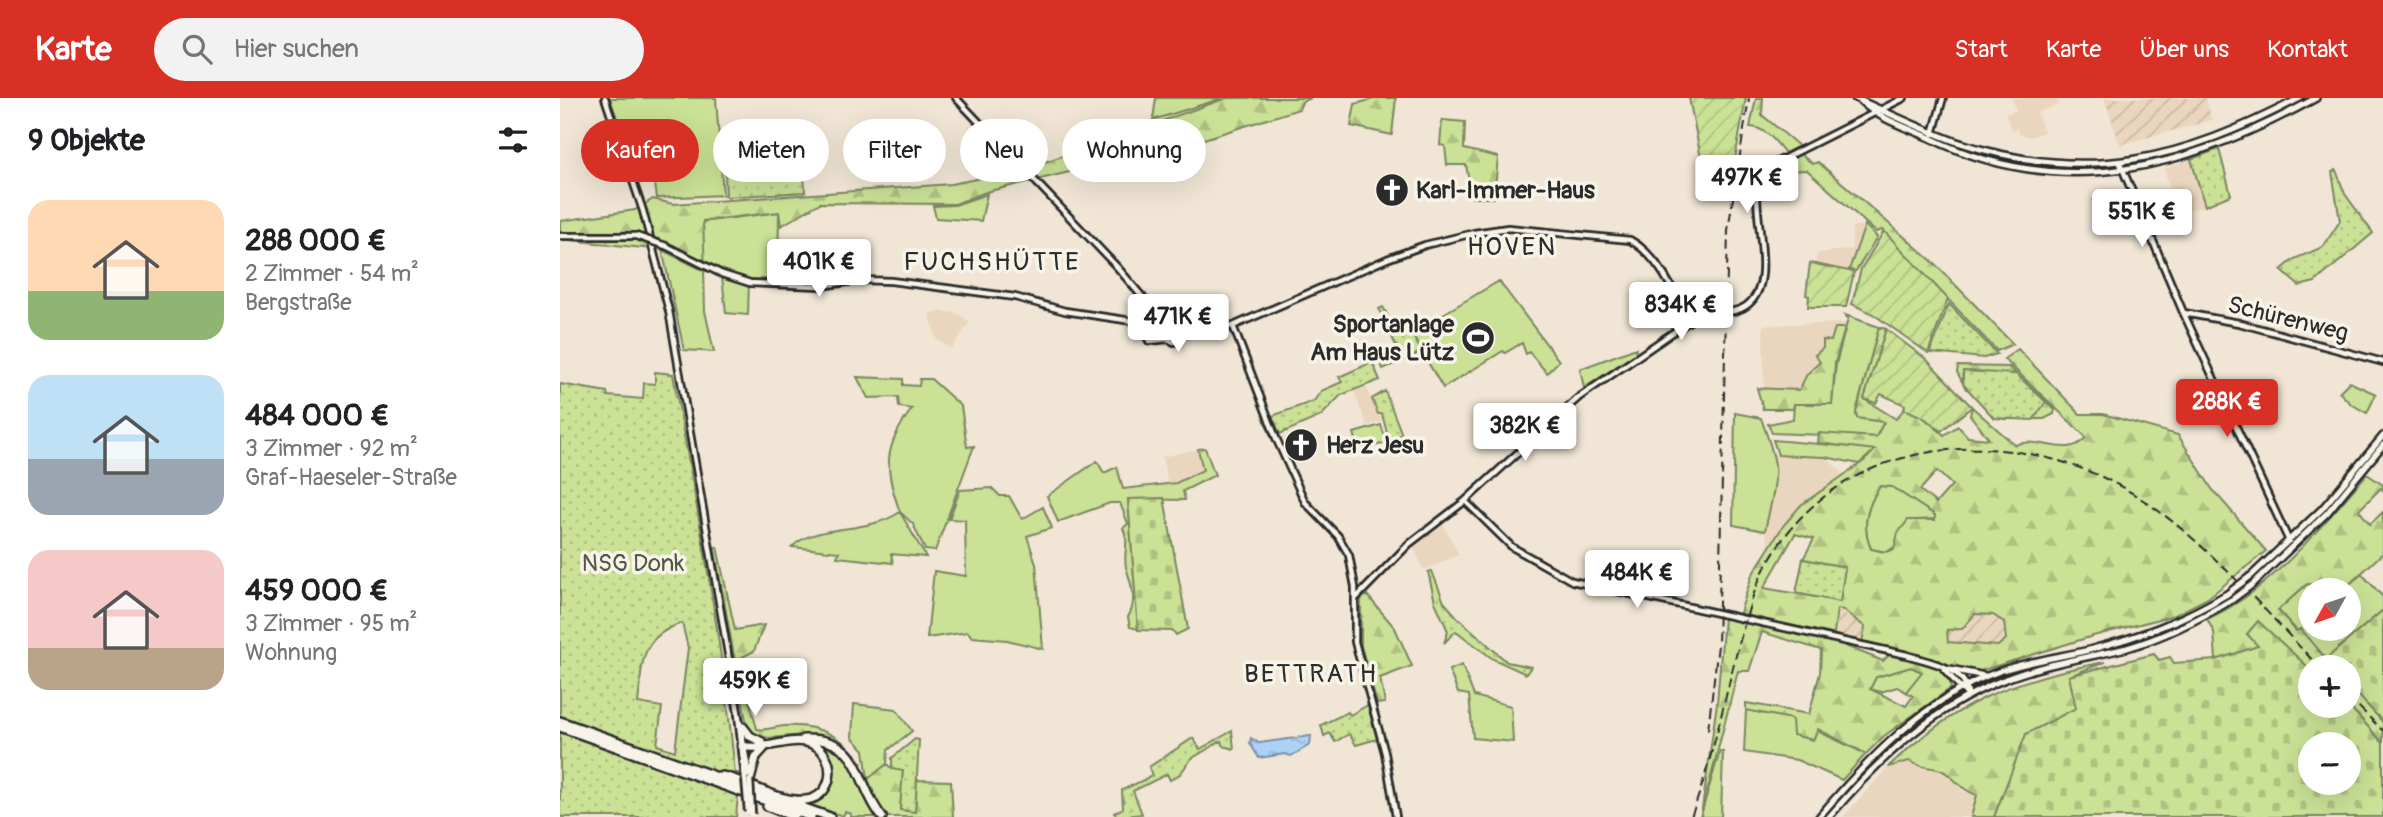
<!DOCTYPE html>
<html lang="de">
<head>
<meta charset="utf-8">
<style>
	:root { --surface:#fff; --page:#f2f2f2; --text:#202124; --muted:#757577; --accent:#d93025 }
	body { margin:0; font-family:Pangolin,sans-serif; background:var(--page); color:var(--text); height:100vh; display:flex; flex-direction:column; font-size:26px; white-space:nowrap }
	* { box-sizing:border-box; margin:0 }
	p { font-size:23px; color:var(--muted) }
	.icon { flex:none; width:38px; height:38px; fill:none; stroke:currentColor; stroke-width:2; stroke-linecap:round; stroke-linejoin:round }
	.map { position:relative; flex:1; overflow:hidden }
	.details { display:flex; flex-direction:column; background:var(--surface); width:560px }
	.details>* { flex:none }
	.guide { position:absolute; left:21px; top:21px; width:665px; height:63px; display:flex; gap:14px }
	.needle { width:46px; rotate:230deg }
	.controls { position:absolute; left:1738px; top:480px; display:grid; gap:14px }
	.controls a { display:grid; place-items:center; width:63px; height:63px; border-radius:50%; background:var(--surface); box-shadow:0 7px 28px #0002; font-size:35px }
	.price { position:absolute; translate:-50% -60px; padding:0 16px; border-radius:7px; background:#fff; color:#222; font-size:23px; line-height:46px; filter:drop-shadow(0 2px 4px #0008) }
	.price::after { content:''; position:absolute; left:50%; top:42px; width:21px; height:16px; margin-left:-10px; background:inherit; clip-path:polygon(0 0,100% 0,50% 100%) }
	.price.active { background:var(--accent); color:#fff }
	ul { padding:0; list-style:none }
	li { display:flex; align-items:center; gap:21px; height:175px; padding:0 28px }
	li span { display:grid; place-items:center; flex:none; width:196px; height:140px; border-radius:21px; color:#555 }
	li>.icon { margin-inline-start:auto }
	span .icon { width:84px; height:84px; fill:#fffc; stroke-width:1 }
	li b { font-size:30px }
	h2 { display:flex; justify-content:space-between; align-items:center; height:84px; padding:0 28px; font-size:30px }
	.pill { padding:0 24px; border-radius:32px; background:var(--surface); box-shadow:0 7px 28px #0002; font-size:24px; line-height:63px }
	.pill.active { background:var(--accent); color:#fff }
	header { display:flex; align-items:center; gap:42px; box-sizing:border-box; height:98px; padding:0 35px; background:var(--accent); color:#fff }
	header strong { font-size:33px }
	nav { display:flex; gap:38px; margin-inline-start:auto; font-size:24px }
	.search { width:490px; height:63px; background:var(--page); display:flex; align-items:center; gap:18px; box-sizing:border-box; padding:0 24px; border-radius:38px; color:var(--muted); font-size:26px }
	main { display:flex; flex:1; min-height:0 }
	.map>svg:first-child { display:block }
	.built { fill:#ead6be }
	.industrial { fill:url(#industrial-furrows) }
	.grass { fill:#cae196; stroke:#7a8660; stroke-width:2; fill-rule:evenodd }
	.forest { fill:url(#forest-firs); stroke:#7a8660; stroke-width:2; fill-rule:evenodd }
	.cemetery { fill:url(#cemetery-stones); stroke:#7a8660; stroke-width:2; fill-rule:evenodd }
	.park { fill:url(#park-dots); stroke:#7a8660; stroke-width:2; fill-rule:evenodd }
	.garden { fill:url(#garden-furrows); stroke:#7a8660; stroke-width:2 }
	.water { fill:url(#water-ripples); stroke:#7a8fa5; stroke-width:2 }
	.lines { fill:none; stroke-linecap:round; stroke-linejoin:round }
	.secondary-casing { stroke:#2b2b2b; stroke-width:10 }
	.primary-casing { stroke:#2b2b2b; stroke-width:10 }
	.highway-casing { stroke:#2b2b2b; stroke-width:12 }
	.secondary { stroke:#f7f3e8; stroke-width:4.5 }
	.primary { stroke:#f7f3e8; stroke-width:5 }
	.highway { stroke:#f7f3e8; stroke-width:7 }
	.rail { stroke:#2b2b2b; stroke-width:2; stroke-dasharray:10 5; stroke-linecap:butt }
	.secondary-bridge-casing { stroke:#2b2b2b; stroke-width:10; stroke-linecap:butt }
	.primary-bridge-casing { stroke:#2b2b2b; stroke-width:10; stroke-linecap:butt }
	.secondary-bridge { stroke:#f7f3e8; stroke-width:4.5 }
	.primary-bridge { stroke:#f7f3e8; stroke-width:5 }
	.labels { text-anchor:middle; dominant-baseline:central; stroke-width:7; stroke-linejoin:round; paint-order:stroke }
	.poi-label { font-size:24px; font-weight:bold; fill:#2b2b2b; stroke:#f7f3e8; text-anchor:start }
	.street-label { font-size:24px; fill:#2b2b2b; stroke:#f7f3e8 }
	.park-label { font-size:24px; fill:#535846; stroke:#f7f3e8 }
	.neighbourhood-label { font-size:26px; letter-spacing:2px; fill:#2b2b2b; stroke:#f7f3e8 }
</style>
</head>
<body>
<header>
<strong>Karte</strong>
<div class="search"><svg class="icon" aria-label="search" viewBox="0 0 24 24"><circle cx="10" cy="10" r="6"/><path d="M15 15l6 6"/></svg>Hier suchen</div>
<nav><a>Start</a><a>Karte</a><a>Über uns</a><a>Kontakt</a></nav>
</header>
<main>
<section class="details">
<h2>9 Objekte<svg class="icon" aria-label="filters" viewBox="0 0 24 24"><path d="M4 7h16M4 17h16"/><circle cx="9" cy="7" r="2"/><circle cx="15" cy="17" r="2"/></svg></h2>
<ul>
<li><span style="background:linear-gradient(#ffd9b3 65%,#8fb573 0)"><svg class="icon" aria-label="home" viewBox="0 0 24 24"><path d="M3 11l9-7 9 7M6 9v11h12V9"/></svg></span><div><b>288 000 €</b><p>2 Zimmer · 54 m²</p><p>Bergstraße</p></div></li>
<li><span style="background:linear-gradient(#bfe0f5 60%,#9aa5b1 0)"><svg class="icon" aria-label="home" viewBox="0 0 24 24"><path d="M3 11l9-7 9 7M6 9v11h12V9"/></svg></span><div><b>484 000 €</b><p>3 Zimmer · 92 m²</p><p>Graf-Haeseler-Straße</p></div></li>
<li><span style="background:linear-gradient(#f6c9c9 70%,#b9a48a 0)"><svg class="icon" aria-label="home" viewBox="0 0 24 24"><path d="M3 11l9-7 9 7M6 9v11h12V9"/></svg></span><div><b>459 000 €</b><p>3 Zimmer · 95 m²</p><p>Wohnung</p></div></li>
</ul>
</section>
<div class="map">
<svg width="1823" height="719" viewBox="0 0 1823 719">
	<defs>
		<pattern id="industrial-furrows" width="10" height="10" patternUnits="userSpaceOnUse" patternTransform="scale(1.75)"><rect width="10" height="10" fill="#ead6be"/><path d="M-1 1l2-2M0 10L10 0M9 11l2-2" fill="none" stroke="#c9b8a3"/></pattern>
		<pattern id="forest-firs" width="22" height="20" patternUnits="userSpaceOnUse" patternTransform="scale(1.75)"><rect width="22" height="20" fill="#cae196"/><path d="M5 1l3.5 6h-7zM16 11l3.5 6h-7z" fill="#aec181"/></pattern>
		<pattern id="cemetery-stones" width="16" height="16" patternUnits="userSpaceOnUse" patternTransform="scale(1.75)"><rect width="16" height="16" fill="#cae196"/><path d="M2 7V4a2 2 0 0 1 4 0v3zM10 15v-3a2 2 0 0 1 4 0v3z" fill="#aec181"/></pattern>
		<pattern id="park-dots" width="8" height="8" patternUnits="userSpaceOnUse" patternTransform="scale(1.75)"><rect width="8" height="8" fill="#cae196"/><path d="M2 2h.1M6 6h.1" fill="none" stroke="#aec181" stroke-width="1.8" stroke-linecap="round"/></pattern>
		<pattern id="garden-furrows" width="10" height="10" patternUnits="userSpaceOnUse" patternTransform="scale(1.75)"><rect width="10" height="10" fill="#cae196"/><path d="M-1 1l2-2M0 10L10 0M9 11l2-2" fill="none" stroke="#aec181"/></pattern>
		<pattern id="water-ripples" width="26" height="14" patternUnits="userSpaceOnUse" patternTransform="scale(1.75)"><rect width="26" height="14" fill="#aed2f6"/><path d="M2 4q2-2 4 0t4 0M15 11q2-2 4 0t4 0" fill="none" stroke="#96b4d3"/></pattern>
	</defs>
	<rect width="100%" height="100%" fill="#f1e6d5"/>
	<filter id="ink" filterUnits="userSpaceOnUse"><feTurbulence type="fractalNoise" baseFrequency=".0143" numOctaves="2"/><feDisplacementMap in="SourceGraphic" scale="14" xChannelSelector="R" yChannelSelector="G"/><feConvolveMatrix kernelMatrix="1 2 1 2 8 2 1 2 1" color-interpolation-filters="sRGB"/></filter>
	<g filter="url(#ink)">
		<path class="built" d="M1452 0H1496L1499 6 1477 15 1484 34 1471 39 1460 36 1457 31 1452 32 1445 15 1456 13Z
			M1631 61 1645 108 1609 117 1603 95 1611 93 1604 71Z
			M1305 127 1289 172 1255 166 1257 155 1292 151V128Z
			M383 213 397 215 410 224 391 251 376 241 369 215Z
			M1287 225 1268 297 1204 293 1203 227Z
			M807 290 817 317 822 320V323L807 328 794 293Z
			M638 351 644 372 608 386 602 359Z
			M1212 356 1265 359 1283 375 1255 400 1241 407 1209 448 1205 433 1213 391 1215 369Z
			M883 426 899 457 864 472 853 449Z
			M1349 663 1363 671 1382 672 1403 693 1417 697 1411 719H1283L1328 669Z"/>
		<path class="industrial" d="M1544 0H1646L1652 22 1560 47Z
			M1276 510 1305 529 1302 544 1273 537Z
			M1415 516 1433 517 1444 524 1446 541 1439 548 1387 544V531H1402Z"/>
		<path class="grass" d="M50 0H156L163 97 97 100 95 86 82 68 74 69Z
			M596 0H663L593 22Z
			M427 96 421 123 376 120 373 108 395 107Z
			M219 114 218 183 189 182 188 217 166 215 162 179 144 171 145 213 154 254 124 252 102 151 141 124Z
			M1305 127 1317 139 1296 173 1289 172Z
			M939 183 999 263 987 275 969 254 966 256 962 245 945 255 943 253 883 290 851 235Z
			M1285 217 1319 229 1296 314 1297 320 1324 324 1316 339 1212 335 1208 326 1233 321 1234 306H1272L1276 266 1288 221Z
			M1076 250 1075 256 1024 290 1020 271Z
			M297 279 343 281V287L359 288 360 281H371L401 308 407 349 414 348 375 453 365 452 353 426 340 414 366 459 331 456 333 465 277 459 279 454 232 449C255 425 307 437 340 414 324 370 323 349 352 311L339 309 338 299 308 300Z
			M1789 284 1816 296 1807 315 1791 306 1779 294Z
			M1175 315 1201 320C1206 335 1213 352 1215 367 1217 388 1209 412 1205 433L1173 427Z
			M821 327 827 345 799 351 794 335Z
			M1213 342 1316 351 1299 366 1265 359 1218 357Z
			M645 350 655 377 623 393 625 402 568 401 578 531 570 529 568 519C578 503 571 486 566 469 563 455 570 445 563 430L568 426 560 405H550L498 424 487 398 537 363 544 375 557 369 563 391 616 385 643 372 638 351Z
			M1320 388 1332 389 1375 417V421L1357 422 1338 435 1337 447 1327 454 1311 451C1301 427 1307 408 1320 388Z
			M432 390 440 398H449L462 421 483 409 492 430 467 438 476 466 483 551 447 542 412 539 408 534 367 540 374 473 406 478 405 422 389 421 400 392Z
			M1802 476 1823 499V512L1766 561 1741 531 1737 533 1718 512 1747 486 1780 488 1783 491ZM1750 492H1788V530H1750Z
			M902 567 914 598 951 608 953 644 913 640 909 597 898 595 889 572Z
			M1351 569 1362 574 1346 594 1337 589 1321 594 1310 591 1316 579Z
			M294 606 336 611 352 633 328 652 327 666 308 681 304 652 292 639Z
			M1186 612 1232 621 1306 656 1282 682 1237 662 1184 654Z
			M268 645 288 658 319 719H290L291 716 285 714 283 718 246 706 257 700 272 671 255 646Z
			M1160 653 1163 654 1161 719H1140Z"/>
		<path class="forest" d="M667 0H751L742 4 739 11 625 47 544 79 531 82 526 70 426 94 395 106 260 105 221 128 219 114 143 123 145 173 102 152 0 141V123L75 112 93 101 113 106 391 86 462 72Z
			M817 0H836L832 37 791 28 795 6Z
			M1196 0H1203L1202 17 1239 48 1225 55C1216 44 1205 29 1190 29Z
			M882 22 905 24 904 51 938 59 934 100H912L906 67H887L885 48 880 47Z
			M1240 56 1253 66 1258 64 1372 163 1453 246 1437 253 1322 132 1316 134 1247 72 1224 73V64Z
			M1319 229 1326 231 1304 301 1336 321 1344 311 1363 319 1384 337 1398 328 1408 339 1429 341 1410 317 1412 309 1455 347C1478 337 1509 362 1526 339L1444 261 1458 251 1520 316H1543L1618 337 1652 391 1706 453 1648 500 1615 517 1533 538 1420 573 1400 570 1389 579 1391 590 1324 638 1306 656 1258 631 1253 642 1233 637 1232 621 1186 612V605L1249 616 1260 575 1261 552 1202 534 1189 573H1178L1141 718 1157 605 1164 519 1178 521 1192 477 1223 428 1241 407 1304 363 1315 352 1258 345 1259 335 1316 339 1324 324 1297 320 1296 315ZM1377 373 1392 387 1376 405 1360 392ZM1320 388 1332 389 1375 417V422H1348L1338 435 1334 452 1324 454 1311 451C1301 427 1307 408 1320 388ZM1235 436 1254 441 1243 461 1285 469 1279 503 1204 490ZM1277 511 1283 512 1305 529 1302 544 1334 552 1323 563 1273 543ZM1415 516 1433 517 1444 524 1446 541 1438 548 1388 544 1387 532 1402 531ZM1351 569 1362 574 1346 594 1353 598 1346 608 1310 591 1316 579Z
			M1275 230H1285L1275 265 1272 306H1234L1233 311H1203L1197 290 1239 292 1247 276 1260 264 1255 257 1263 250V242L1271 243Z
			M1398 268 1449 269 1495 312 1494 316 1484 321H1443L1418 292 1406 291 1397 274Z
			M1807 376 1823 387V392L1821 390 1799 412 1810 426 1823 414V455L1783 492 1779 488 1747 486 1718 512 1736 533 1740 531 1773 569 1750 571 1698 524 1687 536 1699 548 1656 562 1654 534 1647 521C1709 495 1763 426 1807 376Z
			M154 449H157L175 532 204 527 194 553 175 563Z
			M807 497 835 530 852 568 820 580 825 605 817 606 801 548V501Z
			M1545 564 1509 578 1517 610 1466 637 1434 719H1411L1417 697C1400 692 1393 677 1381 672 1368 668 1363 671 1349 663L1328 669C1396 604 1452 581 1545 564Z
			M176 567 181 571 197 631C206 633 214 629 224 628 256 626 283 637 301 664 289 658 282 643 266 639 242 632 217 644 194 638L187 628Z
			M1789 587 1823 624V645L1788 607Z
			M327 666 332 671 343 672 340 712 355 713 357 682 391 683 393 719H328L320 710 308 681Z"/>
		<path class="cemetery" d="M604 400 628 531 616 537 613 533 578 532 568 401Z
			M1823 512V624L1789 587 1788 569H1773L1766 561Z
			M1698 523 1750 571V607H1788L1823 645V719H1434L1466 636 1516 610 1509 578 1594 556 1599 562 1610 559 1614 565 1656 562 1698 548 1687 536ZM1750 646H1788V684H1750Z"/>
		<path class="park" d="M1659 51 1671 97 1645 108 1631 61Z
			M1776 72 1785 96 1813 135 1755 184 1739 188 1721 172 1734 161 1763 149 1780 123 1772 74Z
			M244 73 245 94 166 99 165 75Z
			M1389 206 1437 256 1424 260 1370 255Z
			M823 209 834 230 846 226 862 254 823 271 819 261 838 252 819 211Z
			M812 264 820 282 781 297 761 318 720 336 712 318 754 303 761 293 782 284 779 279Z
			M1403 273 1456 276 1486 304 1473 322 1434 320 1403 286Z
			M95 274 113 276C137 409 162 541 175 675H180L176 719H0V286L47 294 48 298 83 301 84 285 95 286ZM122 525 128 550 115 653 97 647 102 609 78 605C83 565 78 540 122 525Z
			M825 293 841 334V337L829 342 822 316H818L812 301Z
			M1243 461 1285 469 1280 504 1236 495Z
			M872 473 884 504 897 519 947 564 971 569 966 576 933 561 896 533 884 545 888 533 875 504 868 474Z
			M808 607 817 641 796 647 789 636 775 644 770 635 764 638 761 627 788 614 790 617Z
			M672 633 674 651 663 648 661 643 631 661 620 676 610 682 607 676 573 693 582 716 558 719 554 715 563 710 562 692 592 678 589 669 633 640 640 651Z
			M355 641 359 642 355 714 340 712 343 673 332 671V660Z"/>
		<path class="garden" d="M1129 0H1186L1172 78 1145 80Z
			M1324 133 1388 201 1368 255 1313 216 1292 206 1301 171Z
			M1250 165 1294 174 1286 209H1248L1249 198 1246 197Z
			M1326 231 1366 261 1412 309 1381 333 1363 319 1344 311 1345 307 1321 296 1316 305 1304 301Z"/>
		<path class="water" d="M751 638 750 647 731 658 725 656 699 660 690 645 691 640 699 645Z"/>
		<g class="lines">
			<g class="secondary-casing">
				<path id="secondary" d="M45 0 83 113 109 213 189 678
					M396 0 558 170 595 214
					M1373 36 1383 0
					M1560 65 1623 214 1729 443
					M0 138H76
					M106 148 162 176 190 185 261 188 300 182 331 183 455 199 505 213 599 227 601 223
					M595 213 611 232 618 234 673 228 827 161 865 147 914 135 948 130 1070 142C1099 158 1114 195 1129 223
					M1624 215 1679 225 1823 264
					M600 222 608 234
					M581 226 589 243 608 241 614 244 619 238 633 234
					M673 228 716 340 745 404 778 438 789 457 795 489V544L825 655 836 719
					M905 403 952 449 1012 483 1347 557C1368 564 1408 569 1408 598
					M796 500 849 446 905 403 1018 300 1134 220C1151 212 1172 218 1186 208 1223 182 1183 103 1203 71L1344 0
					M1384 571 1408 598
					M178 616 185 680"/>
			</g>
			<g class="primary-casing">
				<path id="primary" d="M1295 0C1328 15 1363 32 1397 44 1527 87 1622 62 1740 0
					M1300 2C1318 21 1346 29 1370 40 1505 106 1631 69 1756 0
					M1692 477 1762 411 1823 338
					M1693 486 1767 415 1823 347
					M1390 571 1425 578
					M1259 719C1308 661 1367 599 1440 573 1469 563 1499 559 1529 552 1578 539 1623 523 1667 496
					M1269 719C1317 663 1373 609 1443 582 1483 566 1526 560 1567 550 1605 539 1640 521 1673 501"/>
			</g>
			<g class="highway-casing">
				<path id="highway" d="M0 623 270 719
					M0 629 251 719
					M183 629 190 638 202 644
					M243 641C304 639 294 684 322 719
					M162 678C189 683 218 705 246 702 275 699 278 657 252 646 230 637 204 654 182 648
					M190 682 196 659 205 649
					M207 708 234 719"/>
			</g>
			<use href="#secondary" class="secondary"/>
			<use href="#primary" class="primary"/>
			<use href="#highway" class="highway"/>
			<path class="rail" d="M1788 598 1823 633
				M1148 632 1158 547 1168 132 1189 0
				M1131 719C1150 668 1162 614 1175 561 1184 529 1191 495 1207 466 1281 330 1464 322 1583 402 1649 446 1704 512 1759 569"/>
			<g class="secondary-bridge-casing">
				<path id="secondary-bridge" d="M76 138 106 148
					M185 680 188 714
					M190 682 192 716"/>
			</g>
			<g class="primary-bridge-casing">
				<path id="primary-bridge" d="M1667 496 1692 477
					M1673 501 1693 486"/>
			</g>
			<use href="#secondary-bridge" class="secondary-bridge"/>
			<use href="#primary-bridge" class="primary-bridge"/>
		</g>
	</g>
	<defs>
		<g id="church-disc" transform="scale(1.75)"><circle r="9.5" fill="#2b2b2b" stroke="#f7f3e8"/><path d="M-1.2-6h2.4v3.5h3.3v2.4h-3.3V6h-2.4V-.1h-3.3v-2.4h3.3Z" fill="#fff"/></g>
		<g id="stadium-disc" transform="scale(1.75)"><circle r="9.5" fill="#2b2b2b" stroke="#f7f3e8"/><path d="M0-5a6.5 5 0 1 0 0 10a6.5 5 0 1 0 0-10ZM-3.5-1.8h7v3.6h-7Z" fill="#fff"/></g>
	</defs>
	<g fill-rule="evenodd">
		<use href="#church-disc" x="832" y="92"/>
		<use href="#stadium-disc" x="918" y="240"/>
		<use href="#church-disc" x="741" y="347"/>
	</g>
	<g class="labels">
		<g class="poi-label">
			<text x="856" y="92">Karl-Immer-Haus</text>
			<text x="894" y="226" text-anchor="end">Sportanlage<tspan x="894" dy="28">Am Haus Lütz</tspan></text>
			<text x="766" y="347">Herz Jesu</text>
		</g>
		<g class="street-label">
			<text transform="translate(1728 221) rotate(14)">Schürenweg</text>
		</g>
		<g class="park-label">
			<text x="73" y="465">NSG Donk</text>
		</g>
		<g class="neighbourhood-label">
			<text x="952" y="149">HOVEN</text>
			<text x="432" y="164">FUCHSHÜTTE</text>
			<text x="751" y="576">BETTRATH</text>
		</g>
	</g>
</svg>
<div class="controls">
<a><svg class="needle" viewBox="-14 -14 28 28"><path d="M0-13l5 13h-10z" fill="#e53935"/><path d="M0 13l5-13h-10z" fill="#757577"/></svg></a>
<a>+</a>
<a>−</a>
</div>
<b class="price" style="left:1187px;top:117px">497K €</b>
<b class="price" style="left:1582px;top:151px">551K €</b>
<b class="price" style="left:259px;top:201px">401K €</b>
<b class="price" style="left:1121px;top:244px">834K €</b>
<b class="price" style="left:618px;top:256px">471K €</b>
<b class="price active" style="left:1667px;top:341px">288K €</b>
<b class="price" style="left:965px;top:365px">382K €</b>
<b class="price" style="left:1077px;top:512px">484K €</b>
<b class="price" style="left:195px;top:620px">459K €</b>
<div class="guide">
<a class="pill active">Kaufen</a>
<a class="pill">Mieten</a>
<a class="pill">Filter</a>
<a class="pill">Neu</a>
<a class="pill">Wohnung</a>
</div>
</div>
</main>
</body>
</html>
